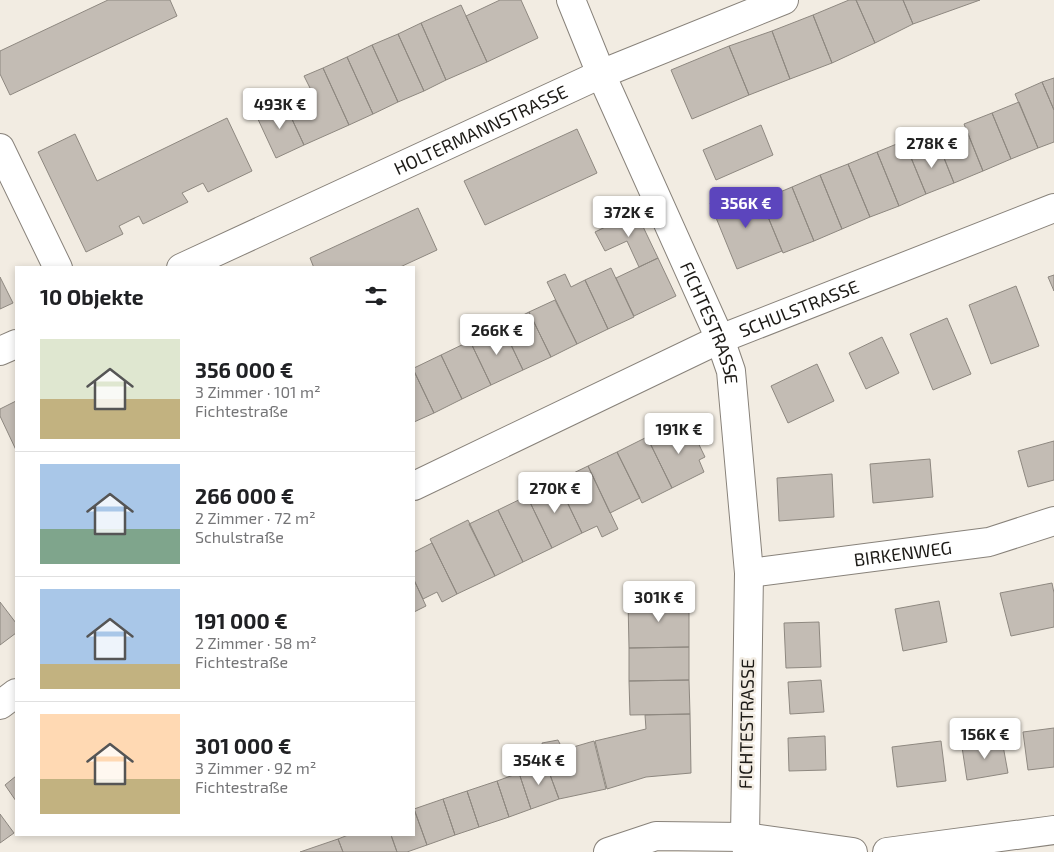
<!DOCTYPE html>
<html lang="de">
<head>
<meta charset="utf-8">
<style>
	:root { --surface:#fff; --page:#f6f6f6; --text:#202124; --muted:#757577; --line:#e0e0e0; --accent:#5c45bd }
	body { margin:0; font-family:"Exo 2",sans-serif; background:var(--page); color:var(--text); height:100vh; display:flex; flex-direction:column; font-size:19px; white-space:nowrap }
	* { box-sizing:border-box; margin:0 }
	p { font-size:16px; color:var(--muted) }
	.icon { flex:none; width:28px; height:28px; fill:none; stroke:currentColor; stroke-width:2; stroke-linecap:round; stroke-linejoin:round }
	.map { position:relative; flex:1; overflow:hidden }
	.details { position:absolute; left:15px; top:266px; width:400px; height:570px; display:flex; flex-direction:column; background:var(--surface); border-radius:0px; box-shadow:0 2px 8px #0003 }
	.details>* { flex:none }
	.price { position:absolute; translate:-50% -42px; padding:0 11px; border-radius:5px; background:#fff; color:#222; font-size:16px; line-height:32px; filter:drop-shadow(0 1px 2px #0008) }
	.price::after { content:''; position:absolute; left:50%; top:30px; width:15px; height:11px; margin-left:-8px; background:inherit; clip-path:polygon(0 0,100% 0,50% 100%) }
	.price.on { background:var(--accent); color:#fff }
	ul { padding:0; list-style:none }
	li { display:flex; align-items:center; gap:15px; height:125px; padding:0 25px }
	li+li { border-top:1px solid var(--line) }
	li span { display:grid; place-items:center; flex:none; width:140px; height:100px; border-radius:0px; color:#555 }
	li>.icon { margin-inline-start:auto }
	span .icon { width:60px; height:60px; fill:#fffc; stroke-width:1 }
	li b { font-size:21px }
	h2 { display:flex; justify-content:space-between; align-items:center; height:60px; padding:0 25px; font-size:21px }
	.map>svg:first-child { display:block }
	.building { fill:#c3bcb4; stroke:#8e8880 }
	.lines { fill:none; stroke-linecap:round; stroke-linejoin:round }
	.street-casing { stroke:#88827a; stroke-width:30 }
	.street { stroke:#fff; stroke-width:28 }
	.labels { text-anchor:middle; dominant-baseline:central; stroke-width:5; stroke-linejoin:round; paint-order:stroke }
	.street-label { font-size:18px; fill:#1c1a16; stroke:#f2ece2 }
</style>
</head>
<body>
<div class="map">
<svg width="1054" height="852" viewBox="0 0 1054 852">
	<rect width="100%" height="100%" fill="#f2ece2"/>
	<path class="building" d="M108 0H170L177 16 10 95 0 74V51Z
		M500 0H521L538 38 487 62 466 16Z
		M849 0H856L875 43 832 63 813 15Z
		M856 0H903L913 24 875 43Z
		M903 0H980L913 24Z
		M461 5 487 62 446 80 421 23Z
		M813 15 832 63 790 79 772 31Z
		M421 23 446 80 424 91 398 34Z
		M772 31 790 79 749 95 729 46Z
		M398 34 424 91 398 102 372 45Z
		M372 45 398 102 373 114 347 57Z
		M729 46 749 95 692 119 671 70Z
		M347 57 373 114 349 125 323 68Z
		M323 68 349 125 304 145 284 102 311 90 304 76Z
		M1054 78V110L1042 82Z
		M1042 82 1054 110V142L1038 148 1015 94Z
		M284 102 304 145 276 158 256 115Z
		M1019 102 1038 148 1011 159 992 113Z
		M992 113 1011 159 983 171 964 124Z
		M227 118 252 171 208 192 203 183 182 193 188 202 143 224 139 216 119 226 123 234 86 252 38 152 75 134 97 181Z
		M761 125 773 155 716 180 703 150Z
		M577 129 597 173 485 225 464 181Z
		M967 131 983 171 954 183 938 143Z
		M904 141 926 194 899 206 877 152Z
		M938 143 954 183 926 194 910 155Z
		M877 152 899 206 870 217 848 164Z
		M848 164 870 217 842 229 820 175Z
		M820 175 842 229 814 241 792 187Z
		M792 187 814 241 783 253 761 200Z
		M744 189 750 205 761 200 782 251 737 269 710 203Z
		M418 208 437 250 398 268H314L310 258Z
		M636 212 658 258 639 267 627 241 605 251 595 232Z
		M658 258 676 296 634 316 616 278Z
		M611 268 634 317 608 329 585 280Z
		M565 274 571 287 585 280 608 329 577 344 547 282Z
		M1054 275V291L1048 277Z
		M0 277 13 303 0 309Z
		M1016 286 1039 346 991 364 969 305Z
		M555 300 577 344 551 357 529 312Z
		M529 312 551 357 523 370 502 326Z
		M947 318 971 374 933 390 910 334Z
		M502 326 523 370 491 385 470 341Z
		M882 337 899 373 866 389 849 353Z
		M470 341 491 385 462 399 441 355Z
		M441 355 462 399 434 413 414 371V368Z
		M817 364 834 401 788 423 771 386Z
		M414 371 434 413 414 422Z
		M16 401V450L0 416V409Z
		M688 422 705 457 699 460 704 472 672 488 649 441Z
		M647 437 672 488 642 503 617 452Z
		M1054 441V480L1028 487 1018 451Z
		M617 452 640 498 610 513 588 466Z
		M930 459 933 497 873 503 870 464Z
		M588 466 618 529 602 537 597 526 582 533 557 481Z
		M832 474 834 517 779 521 777 478Z
		M557 481 582 533 552 548 527 496Z
		M527 496 552 548 523 562 498 510Z
		M498 510 523 562 495 576 469 524Z
		M468 520 495 576 457 594 430 539Z
		M432 543 457 594 442 602 437 592 423 599 414 580V552Z
		M414 580 426 606 414 612Z
		M1052 583 1054 593V627L1011 636 1000 593Z
		M689 599V647L629 648 628 600Z
		M939 601 947 642 903 651 895 609Z
		M0 602 16 623V633L0 645Z
		M819 622 821 667 786 668 784 623Z
		M689 647V680L629 681V648Z
		M689 680 690 714 630 715 629 681Z
		M821 680 824 712 790 714 788 682Z
		M690 714 691 773 646 777 607 789 595 741 646 729 645 715Z
		M1054 728V767L1028 770 1023 732Z
		M825 736 826 770 789 771 788 738Z
		M558 740 563 750 594 741 606 789 559 799 546 764 542 743Z
		M1002 740 1008 773 967 780 962 747Z
		M941 741 946 781 897 787 892 747Z
		M546 764 559 799 531 809 519 773Z
		M519 773 531 809 509 817 497 781Z
		M16 776V801L5 785Z
		M497 781 509 817 479 827 467 791Z
		M467 791 479 827 455 835 443 799Z
		M443 799 455 835 427 845 414 809Z
		M414 809 427 845 407 852H397L391 835H414Z
		M0 814 14 833 0 843Z
		M348 835H391L397 852H343L338 839Z
		M338 839 343 852H300Z"/>
	<g class="lines">
		<g class="street-casing">
			<g id="street">
				<path id="s1" d="M571 0 601 74 720 339 731 371 749 573 745 837 747 852"/>
				<path d="M0 148 58 268"/>
				<path id="s2" d="M181 268 601 74 784 0"/>
				<path d="M0 351 16 344"/>
				<path id="s3" d="M414 486 720 339 1054 208"/>
				<path id="s4" d="M749 573 989 542 1054 521"/>
				<path d="M0 705 16 693"/>
				<path d="M608 852 656 836 745 837 853 852"/>
				<path d="M887 852 1054 830"/>
			</g>
		</g>
		<use href="#street" class="street"/>
	</g>
	<g class="labels">
		<g class="street-label">
			<text stroke="none"><textPath href="#s2" startOffset="330">HOLTERMANNSTRASSE</textPath></text>
			<text stroke="none"><textPath href="#s3" startOffset="424">SCHULSTRASSE</textPath></text>
			<text stroke="none"><textPath href="#s1" startOffset="352">FICHTESTRASSE</textPath></text>
			<text stroke="none"><textPath href="#s4" startOffset="155">BIRKENWEG</textPath></text>
			<text transform="translate(746 724) rotate(-89)">FICHTESTRASSE</text>
		</g>
	</g>
</svg>
<b class="price" style="left:280px;top:130px">493K €</b>
<b class="price" style="left:932px;top:169px">278K €</b>
<b class="price on" style="left:746px;top:229px">356K €</b>
<b class="price" style="left:629px;top:238px">372K €</b>
<b class="price" style="left:497px;top:356px">266K €</b>
<b class="price" style="left:679px;top:455px">191K €</b>
<b class="price" style="left:555px;top:514px">270K €</b>
<b class="price" style="left:659px;top:623px">301K €</b>
<b class="price" style="left:985px;top:760px">156K €</b>
<b class="price" style="left:539px;top:786px">354K €</b>
<section class="details">
<h2>10 Objekte<svg class="icon" aria-label="filters" viewBox="0 0 24 24"><path d="M4 7h16M4 17h16"/><circle cx="9" cy="7" r="2"/><circle cx="15" cy="17" r="2"/></svg></h2>
<ul>
<li><span style="background:linear-gradient(#dfe7d0 60%,#c2b280 0)"><svg class="icon" aria-label="home" viewBox="0 0 24 24"><path d="M3 11l9-7 9 7M6 9v11h12V9"/></svg></span><div><b>356 000 €</b><p>3 Zimmer · 101 m²</p><p>Fichtestraße</p></div></li>
<li><span style="background:linear-gradient(#a9c7e8 65%,#7fa58c 0)"><svg class="icon" aria-label="home" viewBox="0 0 24 24"><path d="M3 11l9-7 9 7M6 9v11h12V9"/></svg></span><div><b>266 000 €</b><p>2 Zimmer · 72 m²</p><p>Schulstraße</p></div></li>
<li><span style="background:linear-gradient(#a9c7e8 75%,#c2b280 0)"><svg class="icon" aria-label="home" viewBox="0 0 24 24"><path d="M3 11l9-7 9 7M6 9v11h12V9"/></svg></span><div><b>191 000 €</b><p>2 Zimmer · 58 m²</p><p>Fichtestraße</p></div></li>
<li><span style="background:linear-gradient(#ffd9b3 65%,#c2b280 0)"><svg class="icon" aria-label="home" viewBox="0 0 24 24"><path d="M3 11l9-7 9 7M6 9v11h12V9"/></svg></span><div><b>301 000 €</b><p>3 Zimmer · 92 m²</p><p>Fichtestraße</p></div></li>
</ul>
</section>
</div>
</body>
</html>
